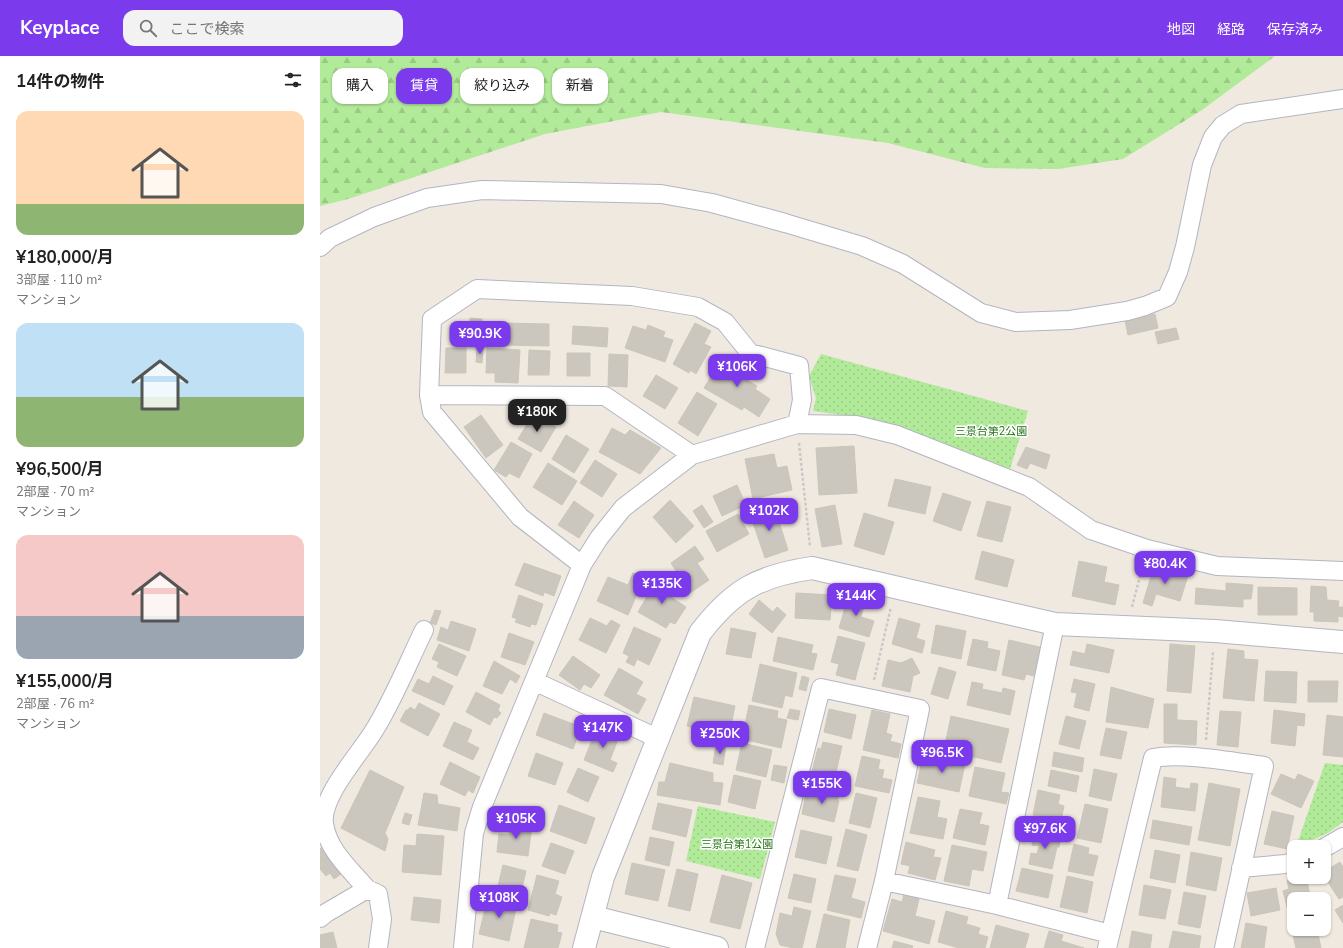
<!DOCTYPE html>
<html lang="ja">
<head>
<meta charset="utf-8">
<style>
	:root { --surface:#fff; --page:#f2f2f2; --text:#222; --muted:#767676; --accent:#7c3aed }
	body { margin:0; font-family:"Nunito Sans","Noto Sans JP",sans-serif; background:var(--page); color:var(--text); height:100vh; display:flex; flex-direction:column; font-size:15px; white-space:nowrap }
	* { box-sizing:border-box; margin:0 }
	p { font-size:13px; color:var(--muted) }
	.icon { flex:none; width:22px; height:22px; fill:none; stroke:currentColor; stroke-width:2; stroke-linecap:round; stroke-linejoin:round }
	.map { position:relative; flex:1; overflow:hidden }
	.sheet { display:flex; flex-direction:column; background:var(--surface); width:320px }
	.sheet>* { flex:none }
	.banner { position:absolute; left:12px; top:12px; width:380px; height:36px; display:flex; gap:8px }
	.buttons { position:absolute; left:967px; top:784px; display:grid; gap:8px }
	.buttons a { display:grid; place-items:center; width:44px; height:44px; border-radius:8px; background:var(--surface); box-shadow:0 1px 3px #0004; font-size:20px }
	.price { position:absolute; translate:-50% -34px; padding:0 9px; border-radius:8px; background:var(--accent); color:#fff; font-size:13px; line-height:26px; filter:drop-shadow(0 1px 2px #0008) }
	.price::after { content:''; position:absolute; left:50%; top:24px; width:12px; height:9px; margin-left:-6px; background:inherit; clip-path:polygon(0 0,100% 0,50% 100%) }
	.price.current { background:#222; color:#fff }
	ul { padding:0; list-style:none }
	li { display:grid; align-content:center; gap:8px; height:212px; padding:0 16px }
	li span { display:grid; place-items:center; height:124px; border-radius:12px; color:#555 }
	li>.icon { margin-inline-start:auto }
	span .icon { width:72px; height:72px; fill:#fffc; stroke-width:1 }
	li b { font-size:17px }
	h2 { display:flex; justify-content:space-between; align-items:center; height:48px; padding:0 16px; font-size:17px }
	.tag { padding:0 14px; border-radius:12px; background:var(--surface); box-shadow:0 1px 3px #0004; font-size:14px; line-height:36px }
	.tag.current { background:var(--accent); color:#fff }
	header { display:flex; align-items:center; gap:24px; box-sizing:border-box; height:56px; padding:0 20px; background:var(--accent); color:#fff }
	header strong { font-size:19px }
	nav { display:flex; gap:22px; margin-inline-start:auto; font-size:14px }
	.search { width:280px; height:36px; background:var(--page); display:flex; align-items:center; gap:10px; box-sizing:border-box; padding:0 14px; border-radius:12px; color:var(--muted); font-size:15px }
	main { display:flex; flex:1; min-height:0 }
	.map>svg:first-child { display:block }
	.forest { fill:url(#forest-firs) }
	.park { fill:url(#park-dots) }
	.building { fill:#cbc7be; stroke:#ccc6b8 }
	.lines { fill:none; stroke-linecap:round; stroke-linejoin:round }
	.street-casing { stroke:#b3b5c2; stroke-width:20 }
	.secondary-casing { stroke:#b3b5c2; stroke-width:24 }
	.path { stroke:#c9c9c9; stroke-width:2.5; stroke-dasharray:3 2; stroke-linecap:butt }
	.street { stroke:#fff; stroke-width:18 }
	.secondary { stroke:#fff; stroke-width:22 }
	.labels { text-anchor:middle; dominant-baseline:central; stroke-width:3; stroke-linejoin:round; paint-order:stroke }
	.park-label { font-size:11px; fill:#257315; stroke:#fff }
</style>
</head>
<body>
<header>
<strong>Keyplace</strong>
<div class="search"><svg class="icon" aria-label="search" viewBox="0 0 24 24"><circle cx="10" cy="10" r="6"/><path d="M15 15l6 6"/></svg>ここで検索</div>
<nav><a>地図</a><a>経路</a><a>保存済み</a></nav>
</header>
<main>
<section class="sheet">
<h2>14件の物件<svg class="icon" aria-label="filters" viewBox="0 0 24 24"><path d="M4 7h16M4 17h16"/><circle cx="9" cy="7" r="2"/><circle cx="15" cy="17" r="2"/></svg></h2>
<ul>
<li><span style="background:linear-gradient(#ffd9b3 75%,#8fb573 0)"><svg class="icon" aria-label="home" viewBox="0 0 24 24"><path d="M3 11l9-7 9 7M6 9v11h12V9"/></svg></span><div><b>¥180,000/月</b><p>3部屋 · 110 m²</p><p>マンション</p></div></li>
<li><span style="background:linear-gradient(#bfe0f5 60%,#8fb573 0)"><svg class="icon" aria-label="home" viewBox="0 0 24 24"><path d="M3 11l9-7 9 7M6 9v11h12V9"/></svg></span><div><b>¥96,500/月</b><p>2部屋 · 70 m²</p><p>マンション</p></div></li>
<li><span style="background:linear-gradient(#f6c9c9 65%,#9aa5b1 0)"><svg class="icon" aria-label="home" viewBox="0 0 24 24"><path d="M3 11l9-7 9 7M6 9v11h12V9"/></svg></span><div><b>¥155,000/月</b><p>2部屋 · 76 m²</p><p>マンション</p></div></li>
</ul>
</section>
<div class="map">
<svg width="1023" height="892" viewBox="0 0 1023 892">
	<defs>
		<pattern id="forest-firs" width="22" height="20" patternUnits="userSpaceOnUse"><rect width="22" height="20" fill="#b1ea98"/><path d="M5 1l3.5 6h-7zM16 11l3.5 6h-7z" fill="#99c983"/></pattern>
		<pattern id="park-dots" width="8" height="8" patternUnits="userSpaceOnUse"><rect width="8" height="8" fill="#b1ea98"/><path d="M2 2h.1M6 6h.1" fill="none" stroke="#99c983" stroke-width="1.8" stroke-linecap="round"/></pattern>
	</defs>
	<rect width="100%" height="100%" fill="#f0e9df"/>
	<path class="forest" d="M0 0H955L882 54 803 103 738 113 665 112 568 87 341 56 225 78 28 143 0 150Z"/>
	<path class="park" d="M501 298 708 355 690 413 593 377 543 362 493 355 496 342 489 320Z
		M1005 707 1023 709V766L1008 777 976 791Z
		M378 750 455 766 440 823 366 805Z"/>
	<path class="building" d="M835 258 838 272 808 279 805 265Z
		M150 262 162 263V269H172V284L135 283V269H150Z
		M185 267 229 268V290L184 289Z
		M375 267 391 275 384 288 391 291 376 318 370 314 369 317 353 308Z
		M328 269 345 276 343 281 353 284 345 306 305 292 313 270 326 274Z
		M253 270 288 272 287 291 252 288Z
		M856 272 859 283 838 288 835 276Z
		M157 291H163L162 307 156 306Z
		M126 292H146V317H125Z
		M167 292 200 294 198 327 175 326V317H166Z
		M209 294 230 295 229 319H208Z
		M247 297H270V320H247Z
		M289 298 308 299 307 331 288 330Z
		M410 304 429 316 425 323 437 330 435 333 450 343 439 361 424 351 422 354 384 332 399 307 405 311Z
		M336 319 358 332 345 353 323 340Z
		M377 336 397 348 378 380 358 367Z
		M214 357 236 371 221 396 198 383Z
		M161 359 183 389 166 402 144 371Z
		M292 372 305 379 310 374 341 392 320 418 279 396Z
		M246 379 269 393 254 417 232 403Z
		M191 386 212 398 199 422 189 417 186 421 174 414Z
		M534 390 537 437 499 439 496 392Z
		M706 391 730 399 726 413 710 407 707 413 697 409Z
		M454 398 457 412 467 410 472 434 433 443 425 403Z
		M275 404 297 418 282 441 260 427Z
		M228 407 257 425 242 449 213 431Z
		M575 423 611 431 605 458 568 450Z
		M417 429 426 449 402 460 393 440Z
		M623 437 651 446 641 475 613 465Z
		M350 444 374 470 356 487 333 461Z
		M254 445 274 459 259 482 238 469Z
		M667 445 691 451 682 486 657 480Z
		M382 449 393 466 384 472 373 455Z
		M515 449 522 488 502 491 495 453Z
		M454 450 468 494 445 502 430 458Z
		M544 457 574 466 564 499 534 490Z
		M418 458 429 478 397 496 386 475Z
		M375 490 384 503 377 507 389 524 370 537 351 507Z
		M662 495 694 504 687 531 655 523Z
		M759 505 787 511 784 526 799 529 795 549 752 540Z
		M204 507 241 520 234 540 224 536 223 540 195 529Z
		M834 510 868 520 860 545 836 538 832 550 823 547Z
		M313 517 324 522 308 559 277 545 288 521 308 529Z
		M339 520 351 527 345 537 366 551 355 568 350 566 346 572 318 556Z
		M906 527 933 529 931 543H923V551L875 548 876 532 906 535Z
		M991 530 1006 531 1007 544 1019 545 1018 551H1023V561L1018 560V566L994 565V556H990Z
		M938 531 977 532V559H938Z
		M476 537 512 539 510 564 475 562Z
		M529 538 546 543 541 561 554 565 549 581 519 572Z
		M199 539 223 548 216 569 211 568 210 571 195 566 197 563 192 561Z
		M439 544 453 556 457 551 466 559 452 577 429 558Z
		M115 554 121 555 116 569 110 567Z
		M270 562 287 570 291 564 300 569 286 597 259 584Z
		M579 562 600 568 596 582 605 585 602 597 572 588Z
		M131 565 156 573 149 595 117 584 121 571 128 574Z
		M616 569 646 575 641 603 611 597Z
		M314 571 341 583 329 609 317 603 314 610 306 606 309 600 303 597Z
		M411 572 436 577 431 602 406 598Z
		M189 577 214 586 205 609 181 601Z
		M518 580 545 587 535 624 516 619 519 608 511 606Z
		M458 581 493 589 491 597 497 598 493 614 453 605Z
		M653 583 668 586 667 592 680 595 676 615 647 609Z
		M689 584 724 592 718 621 706 618 704 624 682 619Z
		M119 588 146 600 137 620 117 611 119 606 112 603Z
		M767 588 794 594 789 617 750 609 753 595 765 598Z
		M850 588 875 590 871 637 847 635Z
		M908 593 924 595V603L938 604 934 645 903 642Z
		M253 600 280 619 271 632 264 628 260 634 239 619Z
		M592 602 600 617 593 620 590 636 562 630 568 604 581 607Z
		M174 605 200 620 196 627 190 623 182 638 163 630Z
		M440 608 477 617 472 641 465 639 462 652 432 645Z
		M619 611 636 616 628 643 611 638Z
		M299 612 323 626 316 638 326 643 318 658 284 639Z
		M946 615 977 616 976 647 944 645Z
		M113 620 133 630 124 649 92 635 98 623 109 628Z
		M482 620 489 622 486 635 479 633Z
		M754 623 775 628 769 655 754 651 757 637 751 636Z
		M988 625H1018L1017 646H988Z
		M652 626 663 628 662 633 682 637 683 632 695 635 690 659 647 649Z
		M791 631 834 643 828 672 786 666Z
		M156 636 180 649 178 654 181 657 177 662 174 661 170 669 146 656Z
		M374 641 415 650 409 679 367 670Z
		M99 647 120 658 108 680 80 665 86 654H88L90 651 95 654Z
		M844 648H857V664L877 665 876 689 844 687Z
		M429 649 458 655 457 662 467 664 461 692 422 683Z
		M470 653 480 655 478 664 467 662Z
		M509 653 536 659 531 683 504 676Z
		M552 654 570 658 566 677 572 679 570 685 581 688 578 702 543 694Z
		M954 654 985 658 984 670 977 669 975 690 951 687Z
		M900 655 921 656 918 691 897 689Z
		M224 657 261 671 253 693 216 679Z
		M1007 659 1023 661V701L1003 699Z
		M631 660 689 673 681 707 641 698 643 688 626 684Z
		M746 660 766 665 759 693 739 688Z
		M134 666 152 674 147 686 159 692 153 704 123 690Z
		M278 669 300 678 290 704 297 707 293 716 264 704Z
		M786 672 807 676 801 703 780 699Z
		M503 686 522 690 515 721 492 715 498 692 501 693Z
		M422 687 452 694 446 721 416 714Z
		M396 689H406L403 709 393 707Z
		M734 696 764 702 762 716 732 710Z
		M216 697 243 707 235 729 208 720Z
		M542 700 560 704 558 713 564 714 562 722 572 724 569 737 535 730Z
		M615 702 645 708 639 736 597 727 602 704 614 707Z
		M130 706 160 721 153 737 148 734 145 740 120 728Z
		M350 707 393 717V726L403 727 400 749 337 739 339 726H345Z
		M454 709 467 711 464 727 451 724Z
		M655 711 685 717 681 736 689 737 686 748 649 740Z
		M258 712 279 721 268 746 247 736Z
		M774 713 797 718 791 745 769 740Z
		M50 714 84 731 65 777 68 783 65 795 21 772Z
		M731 714 759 720 756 736 728 730Z
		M961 718 975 724 978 718 994 725 981 752 951 738Z
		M414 719 441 725 435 753 408 746Z
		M844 721 856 723 855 731 870 733 871 727 878 728 875 755 841 751Z
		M889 727 920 733 910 790 878 784Z
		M514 733 522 735 517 744 519 745 514 766 482 758 486 737 501 741 502 734 508 736Z
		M718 734 740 739 738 748 744 750 739 774 717 769 719 760 713 759Z
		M104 737 117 739 118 748 140 752 137 775 98 769Z
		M536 737 557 742 550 772 529 767Z
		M598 741 620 745 617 761 627 763 623 783 590 777Z
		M338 747 372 754 366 781 332 773Z
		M765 748 788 753 781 787 757 782Z
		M239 749 275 762 266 788 230 775Z
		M640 753 662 757 659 768 669 770 665 789 633 782Z
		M952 755 974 760 967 793 944 788Z
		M85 757 92 759 89 769 82 767Z
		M833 764 872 771 869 789 830 782Z
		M190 767 212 770 208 800 177 796 179 778 189 779Z
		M526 773 547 779 538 815 517 810Z
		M481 774 512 781 506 808 475 801Z
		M725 777 741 781 739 791H737L732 813 709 808 711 797 717 798 719 790 712 789 714 778 725 780Z
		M97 778 124 780 121 819 82 816 84 789 96 790Z
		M330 781 354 786 349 810 325 804Z
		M586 786 615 794 613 801 621 802 615 824 588 817 590 810 581 808Z
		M231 787 254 795 245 818 222 810Z
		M754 788 769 792 768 798 778 800 773 820 748 815Z
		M632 789 667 796 663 815 652 813 649 830 624 825Z
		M2 791 21 818 14 823 10 817 6 820 0 813V793Z
		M835 794 860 799 855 827 830 822Z
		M871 796 902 802 896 835 866 829Z
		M1020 806 1023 811V841L1019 843 1004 820V816Z
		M312 807 345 814 338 845 305 838Z
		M183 809 206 815 201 836 178 830Z
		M702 812 733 819 728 842 696 835Z
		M357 813 378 818 370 855 348 850Z
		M474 818 496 823 491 847 468 842Z
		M217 819 239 825 235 838 242 841 236 859 230 857 229 860 208 854Z
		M402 819 432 827 420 873 390 866Z
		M515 819 536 823 531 842 545 846 541 862 507 854Z
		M747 820 773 826 767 857 740 851Z
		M981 821H986L991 843H974V861L970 862 963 835 969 833 967 825Z
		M824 829 851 834 845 863 819 859Z
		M956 832 960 854 931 860 927 837Z
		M864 836 886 840 880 872 858 868Z
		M584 838 599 843 595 860 615 865 609 888 563 875 572 843 582 846Z
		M178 839 198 843 189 885 159 878 166 849 175 851Z
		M94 841 121 844 119 867 91 864Z
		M1023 849V867L1015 854Z
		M474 851 491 855 482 892H473L460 889 456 878 460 857 472 860Z
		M626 855 648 861 646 868 660 872 658 878 668 881 665 892H639L618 886Z
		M504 858 530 864 525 892H496Z
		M211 863 238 869 237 876 242 877 238 892H204Z
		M926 867 947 871 944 892H921Z
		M676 869 709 878 705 892H670Z
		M971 871H974V873H997L1001 892H976Z
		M729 875 743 879 741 885 764 892H724Z
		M812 875 832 879 830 892H809Z
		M853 875 881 880 879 892H849Z
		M13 876 17 892H0V879Z
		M574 885 593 890 592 892H572Z"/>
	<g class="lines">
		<g class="street-casing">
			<path id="street" d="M0 191 10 182 54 161 107 142 162 134 341 138 392 147 465 167 542 190 583 208 661 257 696 266 750 264 807 255 825 250 847 241 858 216 865 191 882 109 893 81 903 69 921 58 1023 43
				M109 339 285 340 372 399
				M262 509 200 461 112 356 109 339 112 263 157 233 312 240 378 251 405 266 430 297 479 310 482 344 477 368
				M214 625 337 682
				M1004 792 1023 781
				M921 812 965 808 974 806
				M564 825 677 849 790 878
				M47 833C30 813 8 794 4 768 0 740 41 697 55 673 74 642 88 607 104 574
				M677 849 735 568
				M0 862 6 857 47 833 58 838 62 863 58 892
				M143 892 154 777 162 751 262 509 279 482 303 452 372 399 477 368 536 369 577 379 709 431 771 474 827 493 897 510 1023 515
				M435 892 501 632 600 653 564 825 547 892
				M787 892 833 702C861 696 914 706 944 710L904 892"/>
		</g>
		<g class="secondary-casing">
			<path id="secondary" d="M273 861 397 892
				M264 892 283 821 380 577C413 534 438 520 492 512L735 568 895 575 1023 586"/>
		</g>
		<path class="path" d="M479 387 490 491
			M812 551 822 512
			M554 624 571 551
			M886 684 893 596"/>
		<use href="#street" class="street"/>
		<use href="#secondary" class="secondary"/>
	</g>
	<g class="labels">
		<g class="park-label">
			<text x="671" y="375">三景台第2公園</text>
			<text x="417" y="788">三景台第1公園</text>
		</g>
	</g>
</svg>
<div class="buttons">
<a>+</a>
<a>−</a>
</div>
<b class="price" style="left:160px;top:299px">¥90.9K</b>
<b class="price" style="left:417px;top:332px">¥106K</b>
<b class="price current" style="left:217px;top:377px">¥180K</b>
<b class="price" style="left:449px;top:476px">¥102K</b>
<b class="price" style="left:845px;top:529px">¥80.4K</b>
<b class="price" style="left:342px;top:549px">¥135K</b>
<b class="price" style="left:536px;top:561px">¥144K</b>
<b class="price" style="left:283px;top:693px">¥147K</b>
<b class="price" style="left:400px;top:699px">¥250K</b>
<b class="price" style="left:622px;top:718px">¥96.5K</b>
<b class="price" style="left:502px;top:749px">¥155K</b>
<b class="price" style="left:196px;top:784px">¥105K</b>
<b class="price" style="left:725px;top:794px">¥97.6K</b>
<b class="price" style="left:179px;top:863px">¥108K</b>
<div class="banner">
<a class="tag">購入</a>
<a class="tag current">賃貸</a>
<a class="tag">絞り込み</a>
<a class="tag">新着</a>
</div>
</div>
</main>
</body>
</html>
